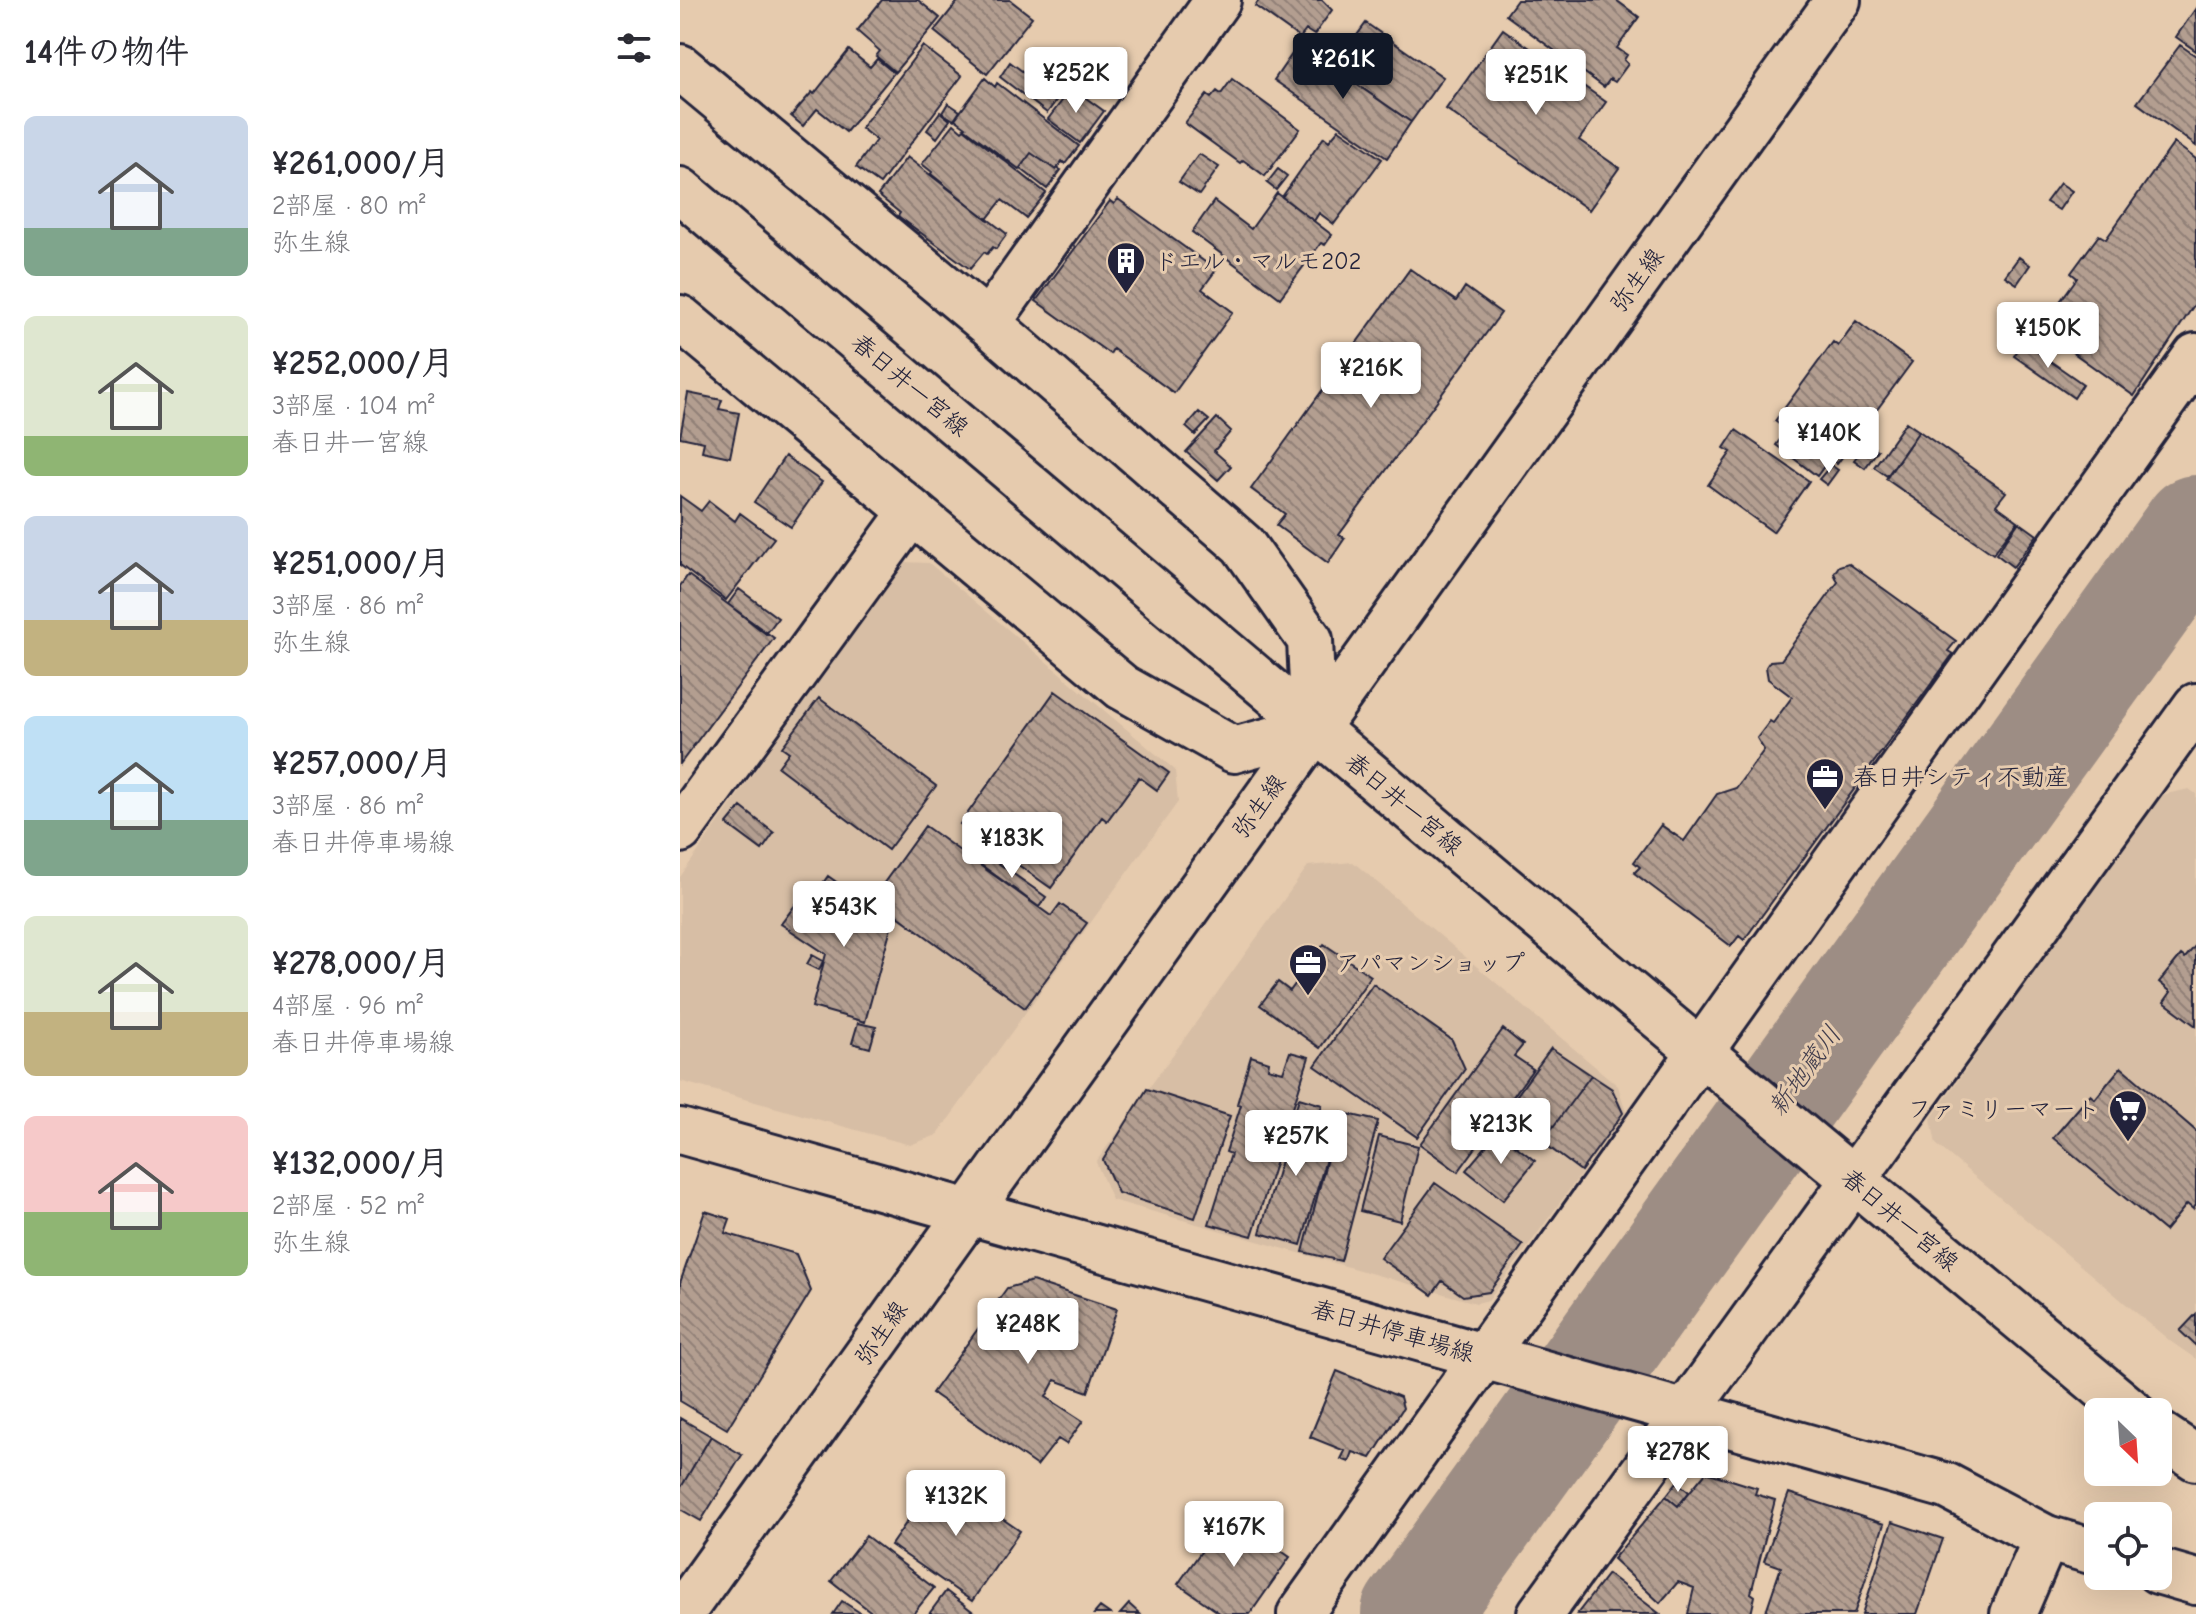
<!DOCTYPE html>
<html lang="ja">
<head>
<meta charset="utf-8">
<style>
	:root { --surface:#fff; --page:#f2f2f3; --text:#2b2b33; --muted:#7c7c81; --accent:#111827 }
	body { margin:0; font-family:"Comic Neue","Klee One",sans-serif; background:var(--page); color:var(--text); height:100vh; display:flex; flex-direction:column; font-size:30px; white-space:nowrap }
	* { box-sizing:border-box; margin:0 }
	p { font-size:26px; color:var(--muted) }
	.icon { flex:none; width:44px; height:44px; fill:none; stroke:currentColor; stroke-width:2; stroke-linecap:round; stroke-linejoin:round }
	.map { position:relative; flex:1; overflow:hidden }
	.sheet { display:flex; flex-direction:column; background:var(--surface); width:680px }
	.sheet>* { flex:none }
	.needle { width:52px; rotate:155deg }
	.tools { position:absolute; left:1404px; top:1398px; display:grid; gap:16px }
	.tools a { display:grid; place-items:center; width:88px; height:88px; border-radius:12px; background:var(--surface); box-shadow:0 8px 32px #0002; font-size:40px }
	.price { position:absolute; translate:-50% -68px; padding:0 18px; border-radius:8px; background:#fff; color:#222; font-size:26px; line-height:52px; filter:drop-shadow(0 2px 4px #0008) }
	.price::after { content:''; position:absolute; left:50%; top:48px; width:24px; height:18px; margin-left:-12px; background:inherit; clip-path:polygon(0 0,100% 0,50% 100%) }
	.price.current { background:var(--accent); color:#fff }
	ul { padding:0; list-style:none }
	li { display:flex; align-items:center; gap:24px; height:200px; padding:0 24px }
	li span { display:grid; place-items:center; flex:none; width:224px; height:160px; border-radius:12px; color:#555 }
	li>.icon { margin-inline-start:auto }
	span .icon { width:96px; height:96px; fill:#fffc; stroke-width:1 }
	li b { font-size:34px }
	h2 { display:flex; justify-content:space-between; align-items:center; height:96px; padding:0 24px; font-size:34px }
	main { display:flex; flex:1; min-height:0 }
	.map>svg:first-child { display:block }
	.built { fill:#d7bea5 }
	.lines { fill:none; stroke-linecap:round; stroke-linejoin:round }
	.river { stroke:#9d8d84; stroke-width:106 }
	.building { fill:url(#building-back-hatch); stroke:#22223b; stroke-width:2 }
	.minor-casing { stroke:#22223b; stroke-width:50 }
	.major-casing { stroke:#22223b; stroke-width:50 }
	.minor { stroke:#e6cbae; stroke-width:44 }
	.major { stroke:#e6cbae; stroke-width:44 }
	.labels { text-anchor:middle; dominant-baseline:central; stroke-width:6; stroke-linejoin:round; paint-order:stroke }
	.poi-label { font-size:24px; fill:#22223b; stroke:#e6cbae; text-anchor:start }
	.street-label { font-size:24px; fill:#22223b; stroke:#e6cbae }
	.water-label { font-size:26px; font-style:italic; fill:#413d4d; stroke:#e6cbae }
</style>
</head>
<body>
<main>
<section class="sheet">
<h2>14件の物件<svg class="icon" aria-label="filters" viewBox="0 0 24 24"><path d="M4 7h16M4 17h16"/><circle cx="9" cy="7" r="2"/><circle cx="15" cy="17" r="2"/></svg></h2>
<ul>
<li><span style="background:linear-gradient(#c9d6e8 70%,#7fa58c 0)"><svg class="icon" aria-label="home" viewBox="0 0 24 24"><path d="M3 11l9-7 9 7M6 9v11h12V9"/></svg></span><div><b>¥261,000/月</b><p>2部屋 · 80 m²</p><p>弥生線</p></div></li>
<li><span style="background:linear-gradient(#dfe7d0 75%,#8fb573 0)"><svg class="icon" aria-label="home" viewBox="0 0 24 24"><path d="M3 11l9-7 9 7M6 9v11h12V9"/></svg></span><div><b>¥252,000/月</b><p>3部屋 · 104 m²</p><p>春日井一宮線</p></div></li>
<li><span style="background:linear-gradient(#c9d6e8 65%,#c2b280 0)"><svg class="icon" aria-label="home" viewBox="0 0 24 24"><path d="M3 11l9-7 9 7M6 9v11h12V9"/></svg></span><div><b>¥251,000/月</b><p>3部屋 · 86 m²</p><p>弥生線</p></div></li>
<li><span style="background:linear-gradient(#bfe0f5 65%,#7fa58c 0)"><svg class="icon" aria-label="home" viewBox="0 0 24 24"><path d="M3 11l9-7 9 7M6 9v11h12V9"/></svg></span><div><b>¥257,000/月</b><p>3部屋 · 86 m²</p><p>春日井停車場線</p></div></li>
<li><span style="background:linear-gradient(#dfe7d0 60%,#c2b280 0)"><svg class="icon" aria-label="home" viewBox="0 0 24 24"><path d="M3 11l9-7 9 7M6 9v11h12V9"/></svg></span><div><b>¥278,000/月</b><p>4部屋 · 96 m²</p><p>春日井停車場線</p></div></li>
<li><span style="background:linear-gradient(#f6c9c9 60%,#8fb573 0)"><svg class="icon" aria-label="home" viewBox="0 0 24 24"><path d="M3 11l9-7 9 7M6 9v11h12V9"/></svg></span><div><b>¥132,000/月</b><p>2部屋 · 52 m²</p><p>弥生線</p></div></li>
</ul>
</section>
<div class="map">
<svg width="1516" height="1614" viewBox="0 0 1516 1614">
	<defs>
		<pattern id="building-back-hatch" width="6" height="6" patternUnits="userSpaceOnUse" patternTransform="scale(2)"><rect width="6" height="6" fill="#b39e90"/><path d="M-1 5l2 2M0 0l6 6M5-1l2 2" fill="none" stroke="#918077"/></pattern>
	</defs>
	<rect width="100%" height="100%" fill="#e6cbae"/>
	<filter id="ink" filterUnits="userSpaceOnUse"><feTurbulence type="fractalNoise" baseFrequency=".0125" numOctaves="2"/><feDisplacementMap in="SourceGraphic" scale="16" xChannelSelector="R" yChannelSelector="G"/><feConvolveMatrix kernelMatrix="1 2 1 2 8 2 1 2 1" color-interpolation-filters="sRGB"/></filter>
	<g filter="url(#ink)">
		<path class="built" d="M223 562 249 563 495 770 498 802 257 1135 230 1145 0 1081V877Z
			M1509 789 1516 794V1359L1490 1341 1256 1144 1251 1119 1477 796Z
			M673 862 938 1086 946 1112 809 1300 796 1303 432 1200 416 1162 628 866Z"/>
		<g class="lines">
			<path class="river" d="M734 1614 1516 528"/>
		</g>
		<path class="building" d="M202 0H238L260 18 215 72 196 56 200 51 177 31Z
			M279 0H330L352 17 307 74 254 31Z
			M579 0H642L652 10 634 35 626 30 620 38 575 6Z
			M837 0H936L959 17 937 48 947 55 944 60 948 64 935 82 930 79 924 87 826 15Z
			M1516 8V51L1496 37Z
			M686 23 763 77 731 122 653 68Z
			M823 29 926 102 899 140 939 168 909 210 766 109Z
			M619 44 731 122 707 158 594 80Z
			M1500 45 1516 56V146L1457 103Z
			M243 46 282 76 200 184 176 167 196 140 181 128Z
			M169 50 190 67 197 59 214 73 166 132 137 109 123 126 111 116 132 92 134 94Z
			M330 62 378 98 367 113 320 77Z
			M305 78 315 87 317 83 399 146 385 164 382 161 376 170 351 153 339 169 284 128 286 127 275 119Z
			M552 79 620 129 585 176 563 160 560 163 505 123 527 95 531 98 537 91 541 94Z
			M392 88 424 111 400 143 368 119Z
			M268 103 280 111 274 120 262 113Z
			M260 112 270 120 257 138 247 130Z
			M274 124 282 131 284 129 366 193 346 218 322 200 307 219 251 174 252 172 242 164Z
			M659 129 702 159 654 224 639 213 634 221 602 197 644 137 649 141Z
			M1494 143 1516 159V302L1454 396 1360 329 1397 278 1391 273 1419 235 1426 239Z
			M351 153 376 170 377 168 381 170 367 189 340 168Z
			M519 154 539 167 519 195 499 182Z
			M227 157 327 234 316 249 313 247 307 254 304 252 290 269 218 216 220 213 198 195Z
			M598 169 607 176 596 190 587 183Z
			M1380 183 1392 191 1379 210 1366 202Z
			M597 193 652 235 645 245 641 243 600 298 512 232 534 201 571 229Z
			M438 199 536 270 522 289 553 312 494 393 433 349 430 354 356 301 430 201 434 204Z
			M1339 257 1350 265 1337 284 1325 276Z
			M730 269 776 301 785 287 821 313 659 535 665 538 648 563 596 525 605 514 571 489Z
			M1176 321 1232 362 1157 464 1150 458 1137 476 1096 445 1107 430 1095 421 1153 342 1158 346Z
			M1343 342 1403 384 1394 398 1334 356Z
			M8 393 42 400 39 409 59 413 50 457 22 451 24 442 0 437Z
			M519 412 529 420 515 435 506 427Z
			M537 418 551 431 534 451 551 466 538 480 506 452Z
			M1226 422 1239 431 1207 476 1194 467Z
			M1056 430 1129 481 1093 532 1028 485 1051 452 1044 448Z
			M1239 431 1326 492 1316 505 1338 521 1313 554 1206 479Z
			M1187 443 1198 450 1185 468 1174 460Z
			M105 456 142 482 111 527 74 502Z
			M1151 465 1158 470 1147 485 1139 479Z
			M0 496 21 511 29 501 55 521 60 513 94 538 46 600 0 565Z
			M1339 522 1357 535 1333 567 1316 554Z
			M1168 563 1276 641 1268 651 1273 654 1064 940 1059 936 1051 946 954 873 960 867 954 862 981 825 1004 841 1037 794 1056 788 1084 750 1077 738 1090 721 1093 723 1112 697 1088 679 1086 667 1090 661 1101 660 1158 582 1154 573 1159 566Z
			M8 575 94 638 0 764V586Z
			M59 589 98 618 86 634 48 604Z
			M375 691 489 773 477 790 459 777 427 821 422 817 371 888 280 824Z
			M139 698 256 786 208 850 98 767 109 752 102 747Z
			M61 807 94 833 82 850 47 824Z
			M245 826 371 916 380 904 407 923 345 1008 193 898Z
			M304 853 366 897 359 907 297 862Z
			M148 876 155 881 131 915 124 910Z
			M155 881 213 920 185 1022 132 1007 146 954 101 924 116 904 131 915Z
			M644 944 691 976 640 1048 580 1005 598 982 610 991Z
			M1516 945V1026L1484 1002 1491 992 1479 982 1501 955 1505 958Z
			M132 955 143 961 139 970 127 964Z
			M693 984 772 1040 785 1069 737 1137 635 1066Z
			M178 1023 196 1027 190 1048 172 1043Z
			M823 1029 843 1045 834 1056 853 1069 778 1172 740 1144Z
			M871 1048 911 1075 862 1142 822 1116Z
			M610 1052 629 1057 572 1236 529 1224 551 1154 546 1152 561 1105 557 1104 571 1056 589 1062 588 1068 603 1072Z
			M1441 1067 1516 1131V1205L1513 1209 1507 1204 1485 1231 1373 1138 1410 1095 1415 1099Z
			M911 1075 932 1089 943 1113 901 1171 862 1142Z
			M467 1089 550 1116 515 1218 438 1193 423 1160Z
			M619 1098 642 1105 630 1146 648 1152 621 1245 580 1233Z
			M659 1112 698 1121 661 1261 623 1252Z
			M818 1132 855 1161 823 1200 786 1170Z
			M699 1136 738 1146 720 1221 680 1211Z
			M755 1183 843 1245 809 1292 783 1296 762 1281 752 1295 700 1258Z
			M25 1211 50 1219 45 1233 116 1254 131 1291 47 1429 0 1401V1283Z
			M352 1281 437 1309 408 1392 375 1380 366 1397 403 1421 386 1444 378 1439 357 1466 252 1393 327 1288Z
			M1516 1314V1346L1500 1331Z
			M657 1371 720 1397 723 1408 691 1458 673 1452 669 1462 661 1459 665 1451 630 1437Z
			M0 1418 31 1436 0 1489Z
			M31 1436 62 1455 21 1521 0 1509V1489Z
			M1026 1472 1077 1488 1075 1494 1095 1500 1071 1593 1075 1596 1071 1614H1008L1014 1588 998 1582 980 1603 933 1559 986 1496 998 1506Z
			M259 1475 340 1531 292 1601 211 1545Z
			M997 1482 1009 1492 998 1506 986 1496Z
			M1109 1493 1204 1524 1174 1614H1085L1101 1567 1084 1561Z
			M548 1514 610 1557 570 1614H541L498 1584Z
			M1212 1522 1263 1539 1237 1614H1182Z
			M186 1536 254 1588 233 1614H194L151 1581Z
			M928 1574 980 1614H897Z
			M266 1591 296 1614H249Z
			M162 1601 182 1614H153Z
			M449 1604 460 1614H440Z
			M420 1607 430 1614H414Z"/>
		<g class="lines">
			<g class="minor-casing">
				<path id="minor" d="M0 67 308 323 563 545 630 640 634 728 554 750 442 687 0 318
					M308 323 538 0
					M0 830 231 513
					M1 1614 1158 0
					M620 1614 1516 356
					M860 1614 1516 706
					M1333 1614 1366 1538"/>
			</g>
			<g class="major-casing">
				<path id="major" d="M0 190 818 883 1452 1412
					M0 1131 1267 1486 1366 1538 1418 1553
					M1478 1433 1516 1458
					M1478 1571 1516 1582"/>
			</g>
			<use href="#minor" class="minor"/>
			<use href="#major" class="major"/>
		</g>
	</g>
	<defs>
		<g id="building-pin" transform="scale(2)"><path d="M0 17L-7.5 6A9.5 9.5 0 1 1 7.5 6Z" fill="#22223b" stroke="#e6cbae"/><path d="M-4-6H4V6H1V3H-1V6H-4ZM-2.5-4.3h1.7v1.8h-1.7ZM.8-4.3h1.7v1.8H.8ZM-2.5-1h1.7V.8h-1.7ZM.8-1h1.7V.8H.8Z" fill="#fff"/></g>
		<g id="office-pin" transform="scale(2)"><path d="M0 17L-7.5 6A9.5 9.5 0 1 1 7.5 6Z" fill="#22223b" stroke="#e6cbae"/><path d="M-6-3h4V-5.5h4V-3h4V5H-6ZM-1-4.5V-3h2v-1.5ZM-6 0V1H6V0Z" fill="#fff"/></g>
		<g id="supermarket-pin" transform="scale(2)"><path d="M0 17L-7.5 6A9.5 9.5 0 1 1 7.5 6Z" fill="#22223b" stroke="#e6cbae"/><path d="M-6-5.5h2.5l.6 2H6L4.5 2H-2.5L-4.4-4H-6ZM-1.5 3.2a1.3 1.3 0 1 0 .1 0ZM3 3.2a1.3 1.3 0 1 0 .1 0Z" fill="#fff"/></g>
	</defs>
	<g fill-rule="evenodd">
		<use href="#building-pin" x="446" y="261"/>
		<use href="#office-pin" x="1145" y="777"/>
		<use href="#office-pin" x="628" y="963"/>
		<use href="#supermarket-pin" x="1448" y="1109"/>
	</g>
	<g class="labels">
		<g class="poi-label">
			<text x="474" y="261">ドエル・マルモ202</text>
			<text x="1173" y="777">春日井シティ不動産</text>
			<text x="656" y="963">アパマンショップ</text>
			<text x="1420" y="1109" text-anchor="end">ファミリーマート</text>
		</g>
		<g class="street-label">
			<text transform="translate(957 280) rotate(-54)">弥生線</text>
			<text transform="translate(230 385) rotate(40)">春日井一宮線</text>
			<text transform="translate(724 804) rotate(40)">春日井一宮線</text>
			<text transform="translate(579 806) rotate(-54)">弥生線</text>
			<text transform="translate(1220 1220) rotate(40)">春日井一宮線</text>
			<text transform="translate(713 1331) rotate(16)">春日井停車場線</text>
			<text transform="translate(201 1333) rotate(-55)">弥生線</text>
		</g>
		<g class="water-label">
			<text transform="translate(1125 1071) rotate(-54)">新地蔵川</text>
		</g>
	</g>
</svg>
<div class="tools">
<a><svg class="needle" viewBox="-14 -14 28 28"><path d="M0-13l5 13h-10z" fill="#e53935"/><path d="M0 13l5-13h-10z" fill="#7c7c81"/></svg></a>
<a><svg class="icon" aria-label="locate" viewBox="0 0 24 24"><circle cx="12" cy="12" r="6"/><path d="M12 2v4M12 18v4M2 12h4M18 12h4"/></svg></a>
</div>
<b class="price current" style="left:663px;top:101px">¥261K</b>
<b class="price" style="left:396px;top:115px">¥252K</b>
<b class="price" style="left:856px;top:117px">¥251K</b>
<b class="price" style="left:1368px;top:370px">¥150K</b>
<b class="price" style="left:691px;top:410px">¥216K</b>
<b class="price" style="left:1149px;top:475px">¥140K</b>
<b class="price" style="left:332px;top:880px">¥183K</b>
<b class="price" style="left:164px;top:949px">¥543K</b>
<b class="price" style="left:821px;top:1166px">¥213K</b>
<b class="price" style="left:616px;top:1178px">¥257K</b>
<b class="price" style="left:348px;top:1366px">¥248K</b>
<b class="price" style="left:998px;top:1494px">¥278K</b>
<b class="price" style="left:276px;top:1538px">¥132K</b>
<b class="price" style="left:554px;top:1569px">¥167K</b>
</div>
</main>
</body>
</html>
